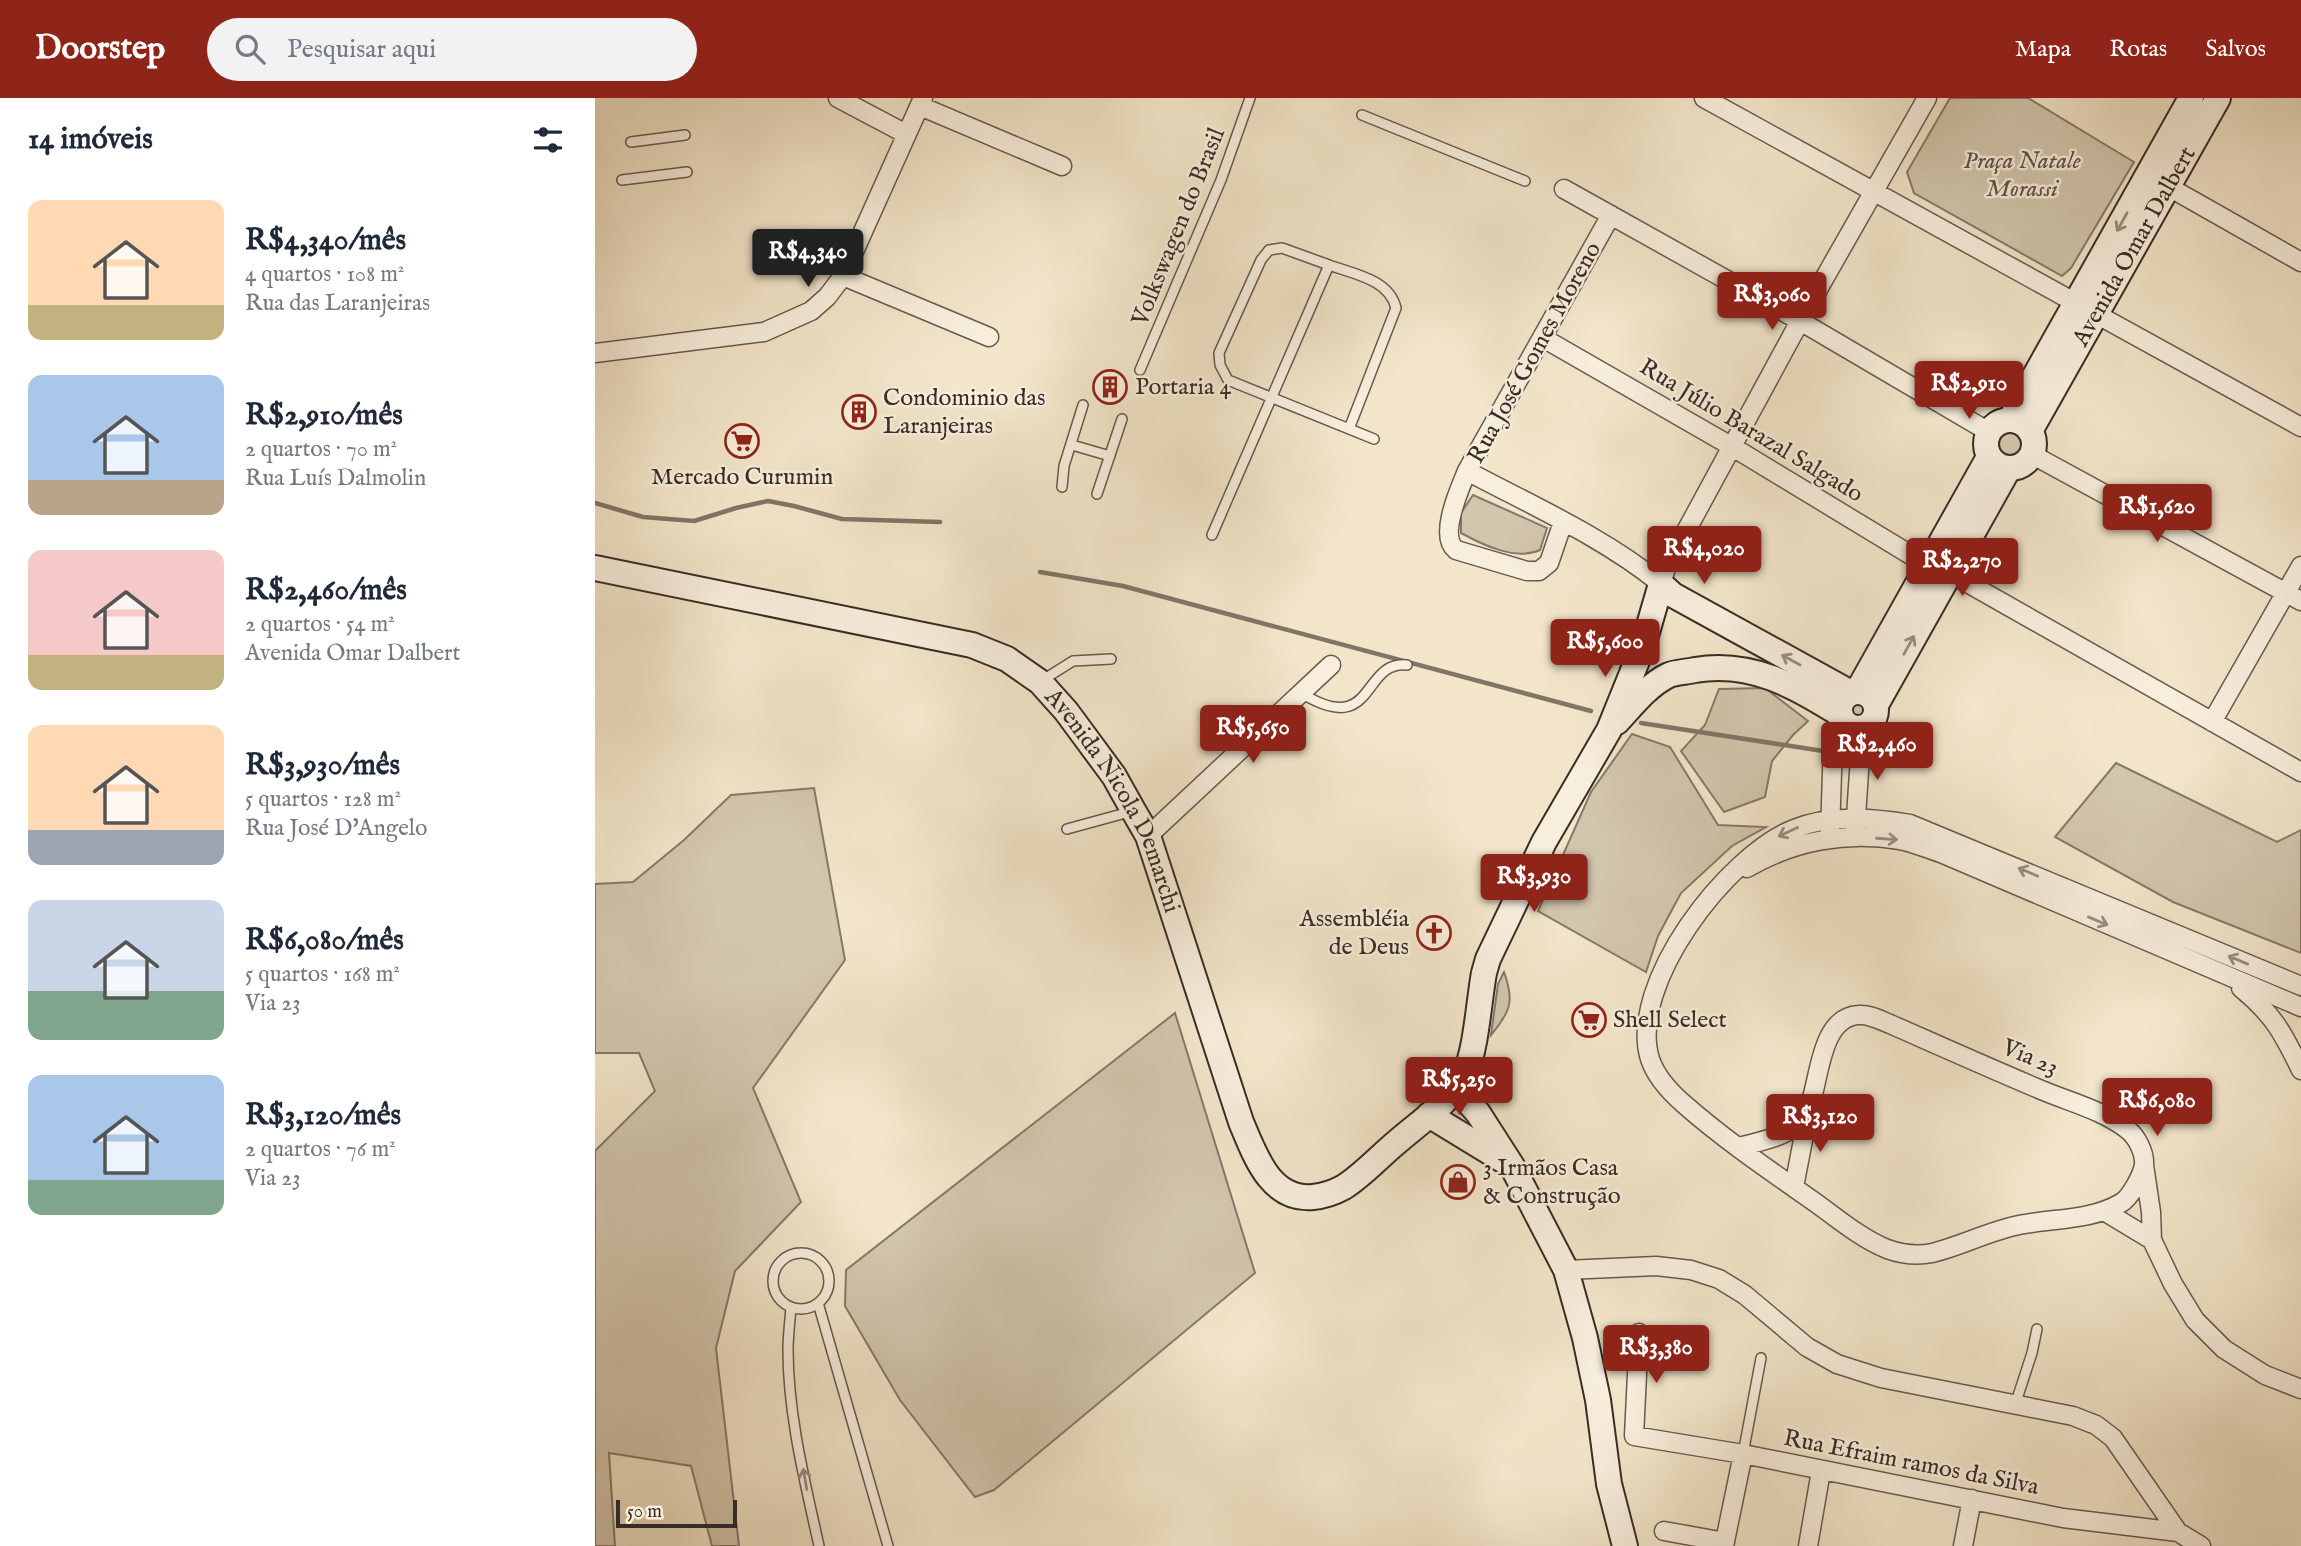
<!DOCTYPE html>
<html lang="pt">
<head>
<meta charset="utf-8">
<style>
	:root { --surface:#fff; --page:#f2f2f3; --text:#1f2937; --muted:#747a83; --accent:#8f2418 }
	body { margin:0; font-family:"IM FELL English",serif; background:var(--page); color:var(--text); height:100vh; display:flex; flex-direction:column; font-size:26px; white-space:nowrap }
	* { box-sizing:border-box; margin:0 }
	p { font-size:23px; color:var(--muted) }
	.icon { flex:none; width:38px; height:38px; fill:none; stroke:currentColor; stroke-width:2; stroke-linecap:round; stroke-linejoin:round }
	.map { position:relative; flex:1; overflow:hidden }
	.sheet { display:flex; flex-direction:column; background:var(--surface); width:595px }
	.sheet>* { flex:none }
	.scale { position:absolute; left:21px; bottom:18px; width:121px; box-sizing:border-box; padding-left:7px; border:4px solid #382c26; border-top:0; font-size:19px; line-height:24px; white-space:nowrap; color:#382c26; -webkit-text-stroke:5px #f7eedc; paint-order:stroke }
	.price { position:absolute; translate:-50% -60px; padding:0 16px; border-radius:7px; background:var(--accent); color:#fff; font-size:23px; line-height:46px; filter:drop-shadow(0 2px 4px #0008) }
	.price::after { content:''; position:absolute; left:50%; top:42px; width:21px; height:16px; margin-left:-10px; background:inherit; clip-path:polygon(0 0,100% 0,50% 100%) }
	.price.active { background:#222; color:#fff }
	ul { padding:0; list-style:none }
	li { display:flex; align-items:center; gap:21px; height:175px; padding:0 28px }
	li span { display:grid; place-items:center; flex:none; width:196px; height:140px; border-radius:14px; color:#555 }
	li>.icon { margin-inline-start:auto }
	span .icon { width:84px; height:84px; fill:#fffc; stroke-width:1 }
	li b { font-size:30px }
	h2 { display:flex; justify-content:space-between; align-items:center; height:84px; padding:0 28px; font-size:30px }
	header { display:flex; align-items:center; gap:42px; box-sizing:border-box; height:98px; padding:0 35px; background:var(--accent); color:#fff }
	header strong { font-size:33px }
	nav { display:flex; gap:38px; margin-inline-start:auto; font-size:24px }
	.search { width:490px; height:63px; background:var(--page); display:flex; align-items:center; gap:18px; box-sizing:border-box; padding:0 24px; border-radius:38px; color:var(--muted); font-size:26px }
	main { display:flex; flex:1; min-height:0 }
	.map>svg:first-child { display:block }
	.green { fill:#d2c6ad; stroke:#85796a; stroke-width:2 }
	.lines { fill:none; stroke-linecap:round; stroke-linejoin:round }
	.stream { stroke:#827567; stroke-width:4.5 }
	.lane-casing { stroke:#665a4f; stroke-width:12 }
	.street-casing { stroke:#665a4f; stroke-width:21 }
	.secondary-casing { stroke:#382c26; stroke-width:28 }
	.lane { stroke:#f7eedc; stroke-width:9 }
	.street { stroke:#f7eedc; stroke-width:18 }
	.secondary { stroke:#f7eedc; stroke-width:24 }
	.oneway { stroke:#988d81 }
	.labels { text-anchor:middle; dominant-baseline:central; stroke-width:5; stroke-linejoin:round; paint-order:stroke }
	.park-label { font-size:24px; font-style:italic; fill:#5e5248; stroke:#f7eedc }
	.street-label { font-size:24px; fill:#382c26; stroke:#f7eedc }
	.poi-label { font-size:24px; fill:#382c26; stroke:#f7eedc; text-anchor:start }
</style>
</head>
<body>
<header>
<strong>Doorstep</strong>
<div class="search"><svg class="icon" aria-label="search" viewBox="0 0 24 24"><circle cx="10" cy="10" r="6"/><path d="M15 15l6 6"/></svg>Pesquisar aqui</div>
<nav><a>Mapa</a><a>Rotas</a><a>Salvos</a></nav>
</header>
<main>
<section class="sheet">
<h2>14 imóveis<svg class="icon" aria-label="filters" viewBox="0 0 24 24"><path d="M4 7h16M4 17h16"/><circle cx="9" cy="7" r="2"/><circle cx="15" cy="17" r="2"/></svg></h2>
<ul>
<li><span style="background:linear-gradient(#ffd9b3 75%,#c2b280 0)"><svg class="icon" aria-label="home" viewBox="0 0 24 24"><path d="M3 11l9-7 9 7M6 9v11h12V9"/></svg></span><div><b>R$4,340/mês</b><p>4 quartos · 108 m²</p><p>Rua das Laranjeiras</p></div></li>
<li><span style="background:linear-gradient(#a9c7e8 75%,#b9a48a 0)"><svg class="icon" aria-label="home" viewBox="0 0 24 24"><path d="M3 11l9-7 9 7M6 9v11h12V9"/></svg></span><div><b>R$2,910/mês</b><p>2 quartos · 70 m²</p><p>Rua Luís Dalmolin</p></div></li>
<li><span style="background:linear-gradient(#f6c9c9 75%,#c2b280 0)"><svg class="icon" aria-label="home" viewBox="0 0 24 24"><path d="M3 11l9-7 9 7M6 9v11h12V9"/></svg></span><div><b>R$2,460/mês</b><p>2 quartos · 54 m²</p><p>Avenida Omar Dalbert</p></div></li>
<li><span style="background:linear-gradient(#ffd9b3 75%,#9aa5b1 0)"><svg class="icon" aria-label="home" viewBox="0 0 24 24"><path d="M3 11l9-7 9 7M6 9v11h12V9"/></svg></span><div><b>R$3,930/mês</b><p>5 quartos · 128 m²</p><p>Rua José D'Angelo</p></div></li>
<li><span style="background:linear-gradient(#c9d6e8 65%,#7fa58c 0)"><svg class="icon" aria-label="home" viewBox="0 0 24 24"><path d="M3 11l9-7 9 7M6 9v11h12V9"/></svg></span><div><b>R$6,080/mês</b><p>5 quartos · 168 m²</p><p>Via 23</p></div></li>
<li><span style="background:linear-gradient(#a9c7e8 75%,#7fa58c 0)"><svg class="icon" aria-label="home" viewBox="0 0 24 24"><path d="M3 11l9-7 9 7M6 9v11h12V9"/></svg></span><div><b>R$3,120/mês</b><p>2 quartos · 76 m²</p><p>Via 23</p></div></li>
</ul>
</section>
<div class="map">
<svg width="1706" height="1448" viewBox="0 0 1706 1448">
	<rect width="100%" height="100%" fill="#f2e5c9"/>
	<filter id="stains"><feTurbulence type="fractalNoise" baseFrequency=".00286" numOctaves="4"/><feColorMatrix values="0 0 0 0 .2 0 0 0 0 .09 0 0 0 0 .02 0 0 0 .5 -.17"/></filter>
	<radialGradient id="worn" r=".72"><stop offset=".6" stop-color="#630" stop-opacity="0"/><stop offset="1" stop-color="#630" stop-opacity=".3"/></radialGradient>
	<path class="green" d="M1355 0H1433L1539 64 1476 170 1467 178 1319 95 1312 74Z
		M1402 347a13 13 0 1 1 26 0a13 13 0 1 1-26 0Z
		M878 397 952 430 945 452C921 463 888 447 866 435V415Z
		M1170 590 1213 623 1198 637 1177 663 1170 699 1129 714 1086 653 1110 627 1124 591Z
		M1251 612a13 13 0 1 1 26 0a13 13 0 1 1-26 0Z
		M1037 636 1075 649 1123 727 1171 729 1137 748 1086 795 1063 838 1051 874 943 813 996 694Z
		M1521 665 1682 744 1706 732V855L1578 804 1460 739Z
		M219 690 250 862 158 990 206 1104 140 1173 121 1250 144 1448H117L96 1368 14 1355 20 1448H0V1053L60 993 44 955H0V786L38 784 89 742 136 697Z
		M909 874C920 904 915 914 896 937L903 886Z
		M580 915 660 1175 399 1392 380 1399 305 1302 250 1208 251 1172Z"/>
	<g class="lines">
		<path class="stream" d="M0 405 48 419 99 423 141 410 173 403 199 408 247 421 345 424
			M445 474 528 488 996 613
			M1046 625 1228 653"/>
		<g class="lane-casing">
			<path id="lane" d="M767 17 930 83
				M36 44 90 37
				M27 82 92 74
				M734 167C758 176 794 181 801 210L754 331
				M545 272 626 82 655 0
				M477 347 515 358
				M467 389 469 368 488 307
				M502 396 527 321
				M617 437 734 167 687 150 674 152 666 162 624 255 625 267 633 282 779 341
				M446 583 478 563 516 561
				M706 595C781 641 766 562 812 567
				M472 731 538 713
				M178 1183a28 28 0 1 1 56 0a28 28 0 1 1-56 0Z
				M223 1205 293 1448
				M196 1209C195 1223 193 1238 193 1252 193 1317 210 1384 224 1448
				M1420 1307 1437 1255 1442 1231
				M1148 1356 1166 1260"/>
		</g>
		<g class="street-casing">
			<path id="street" d="M243 0 311 36
				M1109 0 1706 329
				M325 8 467 68
				M1565 84 1706 164
				M969 91 1205 223 1394 334
				M1016 117 872 373C936 407 1010 440 1066 486L1071 470 1205 223 1332 0
				M248 178 394 239
				M948 240 1136 348 1324 462 1355 475 1706 674
				M0 255 169 234 216 213 232 199 248 178 328 0
				M1436 356 1706 503
				M872 373C865 390 843 438 861 452L932 473H944L954 465 968 424
				M1617 624 1706 468
				M1260 733 1267 630
				M1235 734 1238 645 1245 616
				M553 738 736 567
				M1152 770C1198 743 1252 733 1304 742 1318 744 1332 751 1346 755L1706 909
				M1646 890C1678 916 1688 935 1706 972
				M1144 1049C1166 1043 1198 1038 1212 1017 1215 1012 1216 1002 1218 996 1225 971 1229 918 1264 917 1274 916 1285 922 1295 926 1345 948 1394 970 1444 991 1474 1004 1508 1012 1533 1032 1542 1039 1550 1055 1549 1067 1547 1078 1535 1100 1526 1105 1495 1123 1458 1120 1424 1127 1394 1133 1366 1148 1337 1155 1322 1158 1306 1156 1292 1151 1267 1141 1243 1121 1221 1105 1177 1074 1131 1043 1090 1007 1076 995 1061 979 1055 961 1032 886 1133 757 1199 731 1235 716 1277 720 1315 726L1706 888
				M1549 1067 1556 1114 1557 1142 1578 1186 1600 1222 1629 1251 1670 1277 1706 1291
				M1199 1089 1213 1016
				M1509 1113 1557 1142
				M971 1172 1061 1168 1096 1172 1124 1181 1150 1197 1212 1249 1242 1266 1286 1280 1478 1318 1501 1327 1518 1340 1583 1434 1606 1448
				M1044 1235 1039 1338 1148 1356 1468 1420 1583 1434
				M1069 1433 1130 1444
				M1129 1448 1148 1356
				M1213 1448 1226 1373
				M1368 1448 1377 1401"/>
		</g>
		<g class="secondary-casing">
			<g id="secondary">
				<path d="M1415 322 1596 0"/>
				<circle cx="1415" cy="346" r="24"/>
				<path id="s1" d="M1435 333 1623 0"/>
				<path id="s2" d="M0 470 377 547 412 561 445 584 471 613 519 678 538 712 553 738 646 1024C660 1057 675 1103 718 1099 729 1098 740 1094 749 1089 768 1077 785 1058 802 1044 825 1024 857 1003 870 975 881 953 884 902 889 875L893 861 949 744 1014 632 1048 548 1066 486 1078 497 1256 595"/>
				<path d="M1262 594 1394 359"/>
				<circle cx="1263" cy="612" r="18"/>
				<path d="M1281 607 1414 370"/>
				<path d="M1022 624C1037 608 1053 587 1074 577 1081 574 1092 574 1100 572 1156 562 1199 588 1245 616"/>
				<path d="M861 990 883 1015 917 1068 971 1172 990 1240 1003 1302 1014 1386 1030 1448"/>
				<path d="M834 1017 911 1064"/>
			</g>
		</g>
		<use href="#lane" class="lane"/>
		<use href="#street" class="street"/>
		<use href="#secondary" class="secondary"/>
	</g>
	<defs><path id="oneway-shaft" d="M-6 0H5M1.5-3L5.5 0L1.5 3" fill="none" stroke-width="1.6" stroke-linecap="round" stroke-linejoin="round" transform="scale(1.75)"/></defs>
	<g class="oneway">
		<use href="#oneway-shaft" transform="translate(1527 124) rotate(119)"/>
		<use href="#oneway-shaft" transform="translate(1314 547) rotate(-61)"/>
		<use href="#oneway-shaft" transform="translate(1196 562) rotate(-151)"/>
		<use href="#oneway-shaft" transform="translate(1193 734) rotate(155)"/>
		<use href="#oneway-shaft" transform="translate(1292 741) rotate(4)"/>
		<use href="#oneway-shaft" transform="translate(1433 774) rotate(-157)"/>
		<use href="#oneway-shaft" transform="translate(1503 823) rotate(23)"/>
		<use href="#oneway-shaft" transform="translate(1643 862) rotate(-157)"/>
		<use href="#oneway-shaft" transform="translate(210 1381) rotate(-100)"/>
	</g>
	<defs>
		<g id="building-ring" transform="scale(1.75)"><circle r="9.5" fill="#f7eedc" stroke="#8f2418" stroke-width="1.5"/><path d="M-4-6H4V6H1V3H-1V6H-4ZM-2.5-4.3h1.7v1.8h-1.7ZM.8-4.3h1.7v1.8H.8ZM-2.5-1h1.7V.8h-1.7ZM.8-1h1.7V.8H.8Z" fill="#8f2418"/></g>
		<g id="supermarket-ring" transform="scale(1.75)"><circle r="9.5" fill="#f7eedc" stroke="#8f2418" stroke-width="1.5"/><path d="M-6-5.5h2.5l.6 2H6L4.5 2H-2.5L-4.4-4H-6ZM-1.5 3.2a1.3 1.3 0 1 0 .1 0ZM3 3.2a1.3 1.3 0 1 0 .1 0Z" fill="#8f2418"/></g>
		<g id="church-ring" transform="scale(1.75)"><circle r="9.5" fill="#f7eedc" stroke="#8f2418" stroke-width="1.5"/><path d="M-1.2-6h2.4v3.5h3.3v2.4h-3.3V6h-2.4V-.1h-3.3v-2.4h3.3Z" fill="#8f2418"/></g>
		<g id="shop-ring" transform="scale(1.75)"><circle r="9.5" fill="#f7eedc" stroke="#8f2418" stroke-width="1.5"/><path d="M-5-2.5h2.3a2.7 3.5 0 0 1 5.4 0H5L5.5 6h-11ZM-1.5-2.5h3a1.5 2.3 0 0 0-3 0Z" fill="#8f2418"/></g>
	</defs>
	<g fill-rule="evenodd">
		<use href="#building-ring" x="515" y="289"/>
		<use href="#building-ring" x="264" y="314"/>
		<use href="#supermarket-ring" x="147" y="343"/>
		<use href="#church-ring" x="839" y="835"/>
		<use href="#supermarket-ring" x="994" y="922"/>
		<use href="#shop-ring" x="863" y="1084"/>
	</g>
	<g class="labels">
		<g class="park-label">
			<text x="1427" y="63">Praça Natale<tspan x="1427" dy="28">Morassi</tspan></text>
		</g>
		<g class="street-label">
			<text transform="translate(584 129) rotate(-68)">Volkswagen do Brasil</text>
			<text stroke="none"><textPath href="#s1" startOffset="212">Avenida Omar Dalbert</textPath></text>
			<text transform="translate(940 255) rotate(-61)">Rua José Gomes Moreno</text>
			<text transform="translate(1156 333) rotate(31)">Rua Júlio Barazal Salgado</text>
			<text stroke="none"><textPath href="#s2" startOffset="604">Avenida Nicola Demarchi</textPath></text>
			<text transform="translate(1435 960) rotate(23)">Via 23</text>
			<text transform="translate(1316 1365) rotate(11)">Rua Efraim ramos da Silva</text>
		</g>
		<g class="poi-label">
			<text x="540" y="289">Portaria 4</text>
			<text x="288" y="300">Condominio das<tspan x="288" dy="28">Laranjeiras</tspan></text>
			<text x="147" y="379" text-anchor="middle">Mercado Curumin</text>
			<text x="814" y="821" text-anchor="end">Assembléia<tspan x="814" dy="28">de Deus</tspan></text>
			<text x="1018" y="922">Shell Select</text>
			<text x="888" y="1070">3 Irmãos Casa<tspan x="888" dy="28">&amp; Construção</tspan></text>
		</g>
	</g>
	<rect width="100%" height="100%" filter="url(#stains)"/>
	<rect width="100%" height="100%" fill="url(#worn)"/>
</svg>
<div class="scale">50 m</div>
<b class="price active" style="left:213px;top:191px">R$4,340</b>
<b class="price" style="left:1177px;top:234px">R$3,060</b>
<b class="price" style="left:1374px;top:323px">R$2,910</b>
<b class="price" style="left:1562px;top:446px">R$1,620</b>
<b class="price" style="left:1109px;top:488px">R$4,020</b>
<b class="price" style="left:1367px;top:500px">R$2,270</b>
<b class="price" style="left:1010px;top:581px">R$5,600</b>
<b class="price" style="left:658px;top:667px">R$5,650</b>
<b class="price" style="left:1282px;top:684px">R$2,460</b>
<b class="price" style="left:939px;top:816px">R$3,930</b>
<b class="price" style="left:864px;top:1019px">R$5,250</b>
<b class="price" style="left:1562px;top:1040px">R$6,080</b>
<b class="price" style="left:1225px;top:1056px">R$3,120</b>
<b class="price" style="left:1061px;top:1287px">R$3,380</b>
</div>
</main>
</body>
</html>
